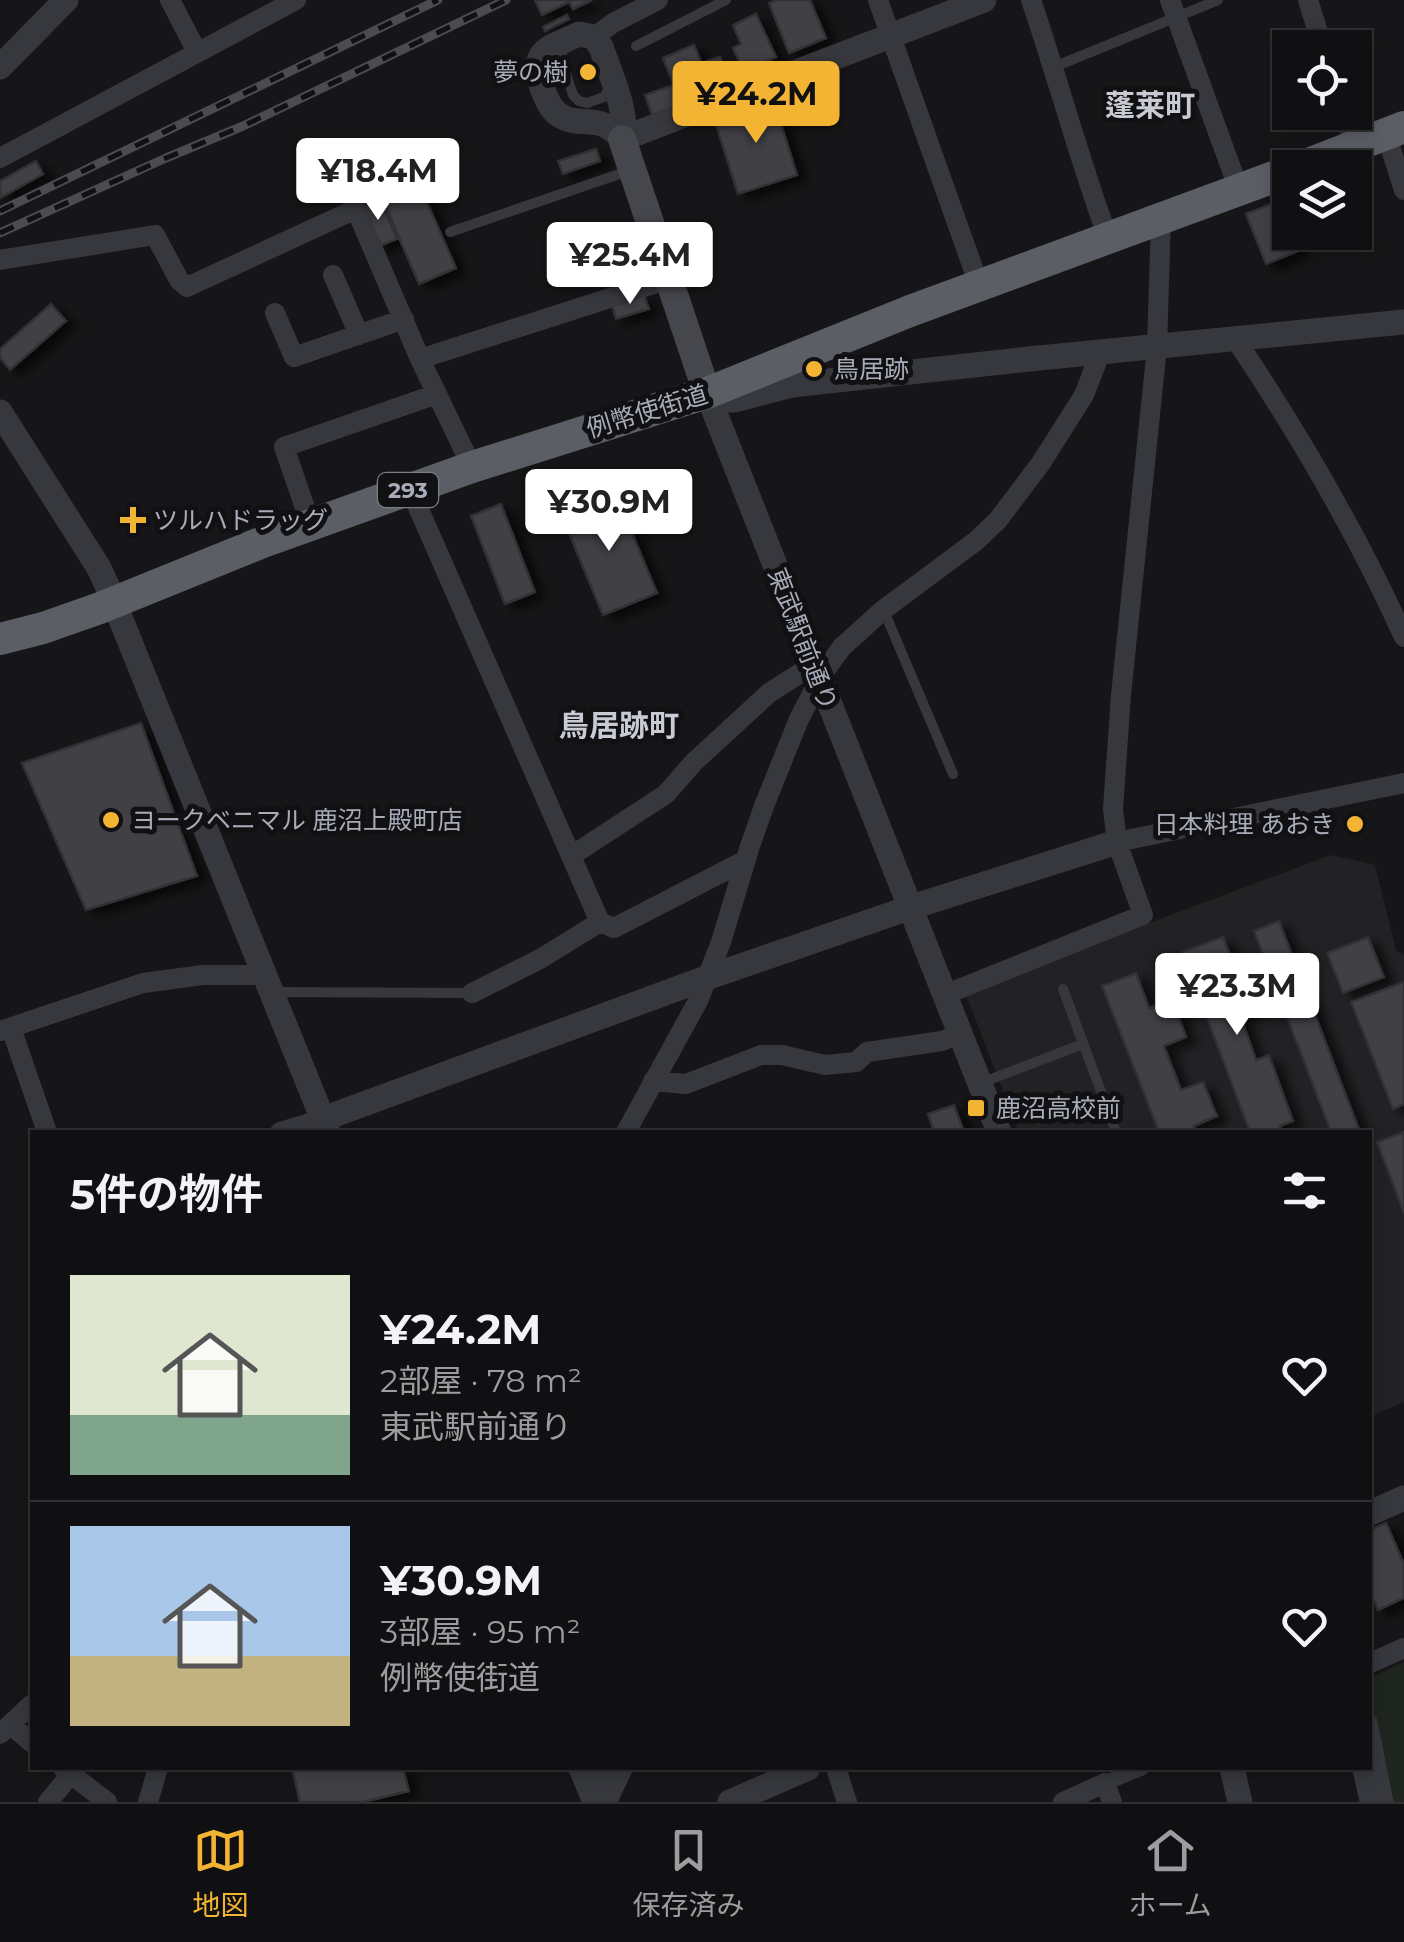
<!DOCTYPE html>
<html lang="ja">
<head>
<meta charset="utf-8">
<style>
	:root { --surface:#101012; --page:#19191b; --text:#f1f3f6; --muted:#9c9d9f; --line:#303032; --accent:#f3b433 }
	body { margin:0; font-family:Montserrat,"Noto Sans JP",sans-serif; background:var(--page); color:var(--text); height:100vh; display:flex; flex-direction:column; font-size:38px; white-space:nowrap }
	* { box-sizing:border-box; margin:0 }
	p { font-size:32px; color:var(--muted) }
	.icon { flex:none; width:55px; height:55px; fill:none; stroke:currentColor; stroke-width:2; stroke-linecap:round; stroke-linejoin:round }
	.map { position:relative; flex:1; overflow:hidden }
	.details { position:absolute; left:30px; top:1130px; width:1342px; height:640px; display:flex; flex-direction:column; background:var(--surface); border-radius:0px; box-shadow:0 5px 15px #0003,0 0 0 2px var(--line) }
	.details>* { flex:none }
	.buttons { position:absolute; left:1272px; top:30px; display:grid; gap:20px }
	.buttons a { display:grid; place-items:center; width:100px; height:100px; border-radius:0px; background:var(--surface); box-shadow:0 5px 15px #0003,0 0 0 2px var(--line); font-size:50px }
	.price { position:absolute; translate:-50% -85px; padding:0 22px; border-radius:10px; background:#fff; color:#222; font-size:32px; line-height:65px; filter:drop-shadow(0 2px 5px #0008) }
	.price::after { content:''; position:absolute; left:50%; top:60px; width:30px; height:22px; margin-left:-15px; background:inherit; clip-path:polygon(0 0,100% 0,50% 100%) }
	.price.current { background:var(--accent); color:#111 }
	ul { padding:0; list-style:none }
	li { display:flex; align-items:center; gap:30px; height:250px; padding:0 40px }
	li+li { border-top:2px solid var(--line) }
	li span { display:grid; place-items:center; flex:none; width:280px; height:200px; border-radius:0px; color:#555 }
	li>.icon { margin-inline-start:auto }
	span .icon { width:120px; height:120px; fill:#fffc; stroke-width:1 }
	li b { font-size:42px }
	h2 { display:flex; justify-content:space-between; align-items:center; height:120px; padding:0 40px; font-size:42px }
	.dock { display:flex; justify-content:space-around; align-items:center; height:140px; border-top:2px solid var(--line); background:var(--surface); font-size:28px; color:var(--muted) }
	.dock a { display:grid; justify-items:center; gap:5px }
	.dock .current { color:var(--accent) }
	.map>svg:first-child { display:block }
	.built { fill:#222225 }
	.green { fill:#1e261f }
	.building { fill:#404145; stroke:#303034; stroke-width:2.5; filter:url(#shadow) }
	.lines { fill:none; stroke-linecap:round; stroke-linejoin:round }
	.service { stroke:#37383d; stroke-width:10 }
	.pedestrian { stroke:#37383d; stroke-width:15 }
	.minor { stroke:#37383d; stroke-width:20 }
	.tertiary { stroke:#37383d; stroke-width:25 }
	.secondary { stroke:#45474d; stroke-width:28 }
	.trunk { stroke:#5b5e65; stroke-width:32 }
	.rail-casing { stroke:#4a4c52; stroke-width:9 }
	.rail { stroke:#111113; stroke-width:5; stroke-dasharray:15; stroke-linecap:butt }
	.poi-dot { fill:#f3b433; stroke:#111113; stroke-width:4 }
	.labels { text-anchor:middle; dominant-baseline:central; stroke-width:10; stroke-linejoin:round; paint-order:stroke }
	.shield { fill:#111113; stroke:#7b7e86; stroke-width:2.5 }
	.shield-label { font-size:22px; font-weight:bold; fill:#a8acb8 }
	.poi-label { font-size:25px; fill:#a8acb8; stroke:#111113; text-anchor:start }
	.street-label { font-size:25px; fill:#a8acb8; stroke:#111113 }
	.quarter-label { font-size:30px; font-weight:bold; fill:#c9cbd4; stroke:#111113 }
</style>
</head>
<body>
<div class="map">
<svg width="1404" height="1802" viewBox="0 0 1404 1802">
	<defs>
		<filter id="shadow"><feDropShadow dx="10" dy="6" stdDeviation="5" flood-color="#0009"/></filter>
	</defs>
	<rect width="100%" height="100%" fill="#161618"/>
	<path class="built" d="M1331 855 1375 865 1396 950 1404 955V1402L1370 1417V1132H1019L965 992Z"/>
	<path class="green" d="M1404 1662V1802H1377L1370 1768V1678Z"/>
	<path class="building" d="M535 0H592L573 9 569 2 542 15Z
		M777 0H810L826 38 789 53 769 3Z
		M756 14 776 57 744 72 733 48 741 44 733 25Z
		M567 15 569 19 545 31 543 27Z
		M694 45 710 83 678 96 663 58Z
		M720 57 731 86 718 91 707 61Z
		M673 85 680 105 652 115 645 95Z
		M773 99 797 175 738 194 714 118Z
		M596 149 600 161 563 174 558 161Z
		M36 161 43 174 0 198V181Z
		M418 182 456 268 419 284 382 198Z
		M380 199 397 239 377 247 360 207Z
		M1279 201 1298 251 1266 264 1246 214Z
		M644 295 649 309 616 319 612 305Z
		M51 304 66 321 10 370 0 358V349Z
		M615 492 657 593 603 615 561 514Z
		M501 504 535 592 505 604 471 516Z
		M141 723 197 876 86 910 22 763Z
		M1279 921 1360 1132H1331L1254 931Z
		M1223 937 1233 963 1220 968 1222 976 1237 971 1252 1011 1240 1015 1256 1060 1269 1055 1293 1121 1280 1126 1282 1132H1250L1182 952Z
		M1368 937 1384 977 1343 993 1327 953Z
		M1136 973 1149 1008 1172 999 1186 1037 1164 1046 1181 1090 1203 1082 1217 1116 1194 1126 1196 1132H1159L1102 986Z
		M1404 982V1104L1393 1109 1351 1002Z
		M954 1105 964 1132H934L928 1114Z
		M1404 1132V1213L1377 1142Z
		M1386 1523 1404 1564V1598L1378 1610 1370 1591V1530Z
		M292 1768H403L409 1791 363 1802H300Z"/>
	<g class="lines">
		<path class="service" d="M565 45 561 58 573 95 579 101 587 103 604 97 612 84
			M636 46 726 0
			M1054 67 1218 0
			M450 232 631 170
			M884 611 953 774
			M1063 989 1116 1132
			M273 992 472 993
			M981 1083 1083 1044"/>
		<path class="pedestrian" d="M1370 1722 1386 1802
			M1105 1783 1142 1768"/>
		<path class="minor" d="M170 0 197 52
			M878 0 979 285
			M1031 0C1058 79 1079 159 1108 238
			M1170 0 1239 190
			M1308 0 1323 48
			M594 37 613 23 658 0
			M1344 112 1355 146
			M1386 134 1404 190
			M0 158 296 0
			M0 260 155 235 179 280 187 287 356 209 420 359 472 467
			M333 275 359 335
			M275 313 294 357 404 319
			M1236 340C1299 434 1357 534 1404 637
			M420 359 669 279
			M410 489 600 922
			M311 525 284 447 437 394
			M1117 842 1404 783
			M571 856 666 794 694 762 769 693 813 665
			M472 993 540 959 600 922 614 928 746 860
			M944 995 1143 915 1117 842 1113 809 1121 695 1157 347 1161 218
			M11 1028 47 1132
			M0 1031 143 983 203 975H266
			M653 1081 686 1084 761 1055H782L825 1065 856 1062 867 1052 942 1041 960 1034
			M280 1132 323 1119
			M626 1132 698 1001 721 942 749 849 764 806 799 719 823 673 842 647 883 610 976 541 998 520 1041 463 1084 395 1101 351
			M1370 1663 1404 1648
			M11 1725 32 1743
			M0 1734 32 1704
			M63 1768 107 1802
			M600 1768 601 1802
			M836 1768 847 1802
			M1362 1768 1370 1802
			M48 1802 71 1774
			M148 1802 158 1768
			M607 1802 623 1768
			M1063 1802 1105 1783 1112 1802"/>
		<path class="tertiary" d="M579 34 594 37 601 47C609 71 630 115 622 139 599 111 580 129 559 115 550 109 546 98 542 88 530 49 547 49 579 34Z
			M0 67 66 0
			M622 139 984 0
			M707 393 999 1132
			M707 393 723 400H735L792 385 1029 359 1404 322
			M0 412 99 568 109 590 328 1132
			M323 1119 706 978 909 908 1117 842
			M1370 1513 1404 1498
			M581 1768 595 1802
			M1232 1768 1240 1802
			M730 1802 808 1768"/>
		<path class="secondary" d="M622 139 707 393"/>
		<path class="trunk" d="M1298 168 1404 127
			M0 639 43 628 100 608 263 542 472 467 707 393 910 311 1290 171"/>
		<g class="rail-casing">
			<path id="rail" d="M0 211 438 0
				M0 233 166 158 243 126 506 0"/>
		</g>
		<use href="#rail" class="rail"/>
	</g>
	<g class="poi-dot">
		<circle cx="588" cy="72" r="10"/>
		<circle cx="814" cy="369" r="10"/>
		<path d="M128 505h10v10h10v10h-10v10h-10v-10h-10v-10h10z"/>
		<circle cx="111" cy="820" r="10"/>
		<circle cx="1355" cy="824" r="10"/>
		<rect x="966" y="1098" width="20" height="20" rx="5"/>
	</g>
	<g class="labels">
		<rect class="shield" x="378" y="473" width="60" height="34" rx="8"/>
		<g class="shield-label">
			<text x="408" y="490">293</text>
		</g>
		<g class="poi-label">
			<text x="568" y="72" text-anchor="end">夢の樹</text>
			<text x="834" y="369">鳥居跡</text>
			<text x="153" y="520">ツルハドラッグ</text>
			<text x="131" y="820">ヨークベニマル 鹿沼上殿町店</text>
			<text x="1335" y="824" text-anchor="end">日本料理 あおき</text>
			<text x="996" y="1108">鹿沼高校前</text>
		</g>
		<g class="street-label">
			<text transform="translate(647 411) rotate(-17)">例幣使街道</text>
			<text transform="translate(803 639) rotate(69)">東武駅前通り</text>
		</g>
		<g class="quarter-label">
			<text x="1150" y="105">蓬莱町</text>
			<text x="619" y="725">鳥居跡町</text>
		</g>
	</g>
</svg>
<div class="buttons">
<a><svg class="icon" aria-label="locate" viewBox="0 0 24 24"><circle cx="12" cy="12" r="6"/><path d="M12 2v4M12 18v4M2 12h4M18 12h4"/></svg></a>
<a><svg class="icon" aria-label="layers" viewBox="0 0 24 24"><path d="M12 4l9 5-9 5-9-5zM3 14l9 5 9-5"/></svg></a>
</div>
<b class="price current" style="left:756px;top:146px">¥24.2M</b>
<b class="price" style="left:378px;top:223px">¥18.4M</b>
<b class="price" style="left:630px;top:307px">¥25.4M</b>
<b class="price" style="left:609px;top:554px">¥30.9M</b>
<b class="price" style="left:1237px;top:1038px">¥23.3M</b>
<section class="details">
<h2>5件の物件<svg class="icon" aria-label="filters" viewBox="0 0 24 24"><path d="M4 7h16M4 17h16"/><circle cx="9" cy="7" r="2"/><circle cx="15" cy="17" r="2"/></svg></h2>
<ul>
<li><span style="background:linear-gradient(#dfe7d0 70%,#7fa58c 0)"><svg class="icon" aria-label="home" viewBox="0 0 24 24"><path d="M3 11l9-7 9 7M6 9v11h12V9"/></svg></span><div><b>¥24.2M</b><p>2部屋 · 78 m²</p><p>東武駅前通り</p></div><svg class="icon" aria-label="heart" viewBox="0 0 24 24"><path d="M12 20l-8-8c-3-5 5-10 8-4 3-6 11-1 8 4z"/></svg></li>
<li><span style="background:linear-gradient(#a9c7e8 65%,#c2b280 0)"><svg class="icon" aria-label="home" viewBox="0 0 24 24"><path d="M3 11l9-7 9 7M6 9v11h12V9"/></svg></span><div><b>¥30.9M</b><p>3部屋 · 95 m²</p><p>例幣使街道</p></div><svg class="icon" aria-label="heart" viewBox="0 0 24 24"><path d="M12 20l-8-8c-3-5 5-10 8-4 3-6 11-1 8 4z"/></svg></li>
</ul>
</section>
</div>
<nav class="dock">
<a class="current"><svg class="icon" aria-label="map" viewBox="0 0 24 24"><path d="M3 6l6-2 6 2 6-2v14l-6 2-6-2-6 2zM9 4v14M15 6v14"/></svg>地図</a>
<a><svg class="icon" aria-label="saved" viewBox="0 0 24 24"><path d="M7 4h10v16l-5-4-5 4z"/></svg>保存済み</a>
<a><svg class="icon" aria-label="home" viewBox="0 0 24 24"><path d="M3 11l9-7 9 7M6 9v11h12V9"/></svg>ホーム</a>
</nav>
</body>
</html>
